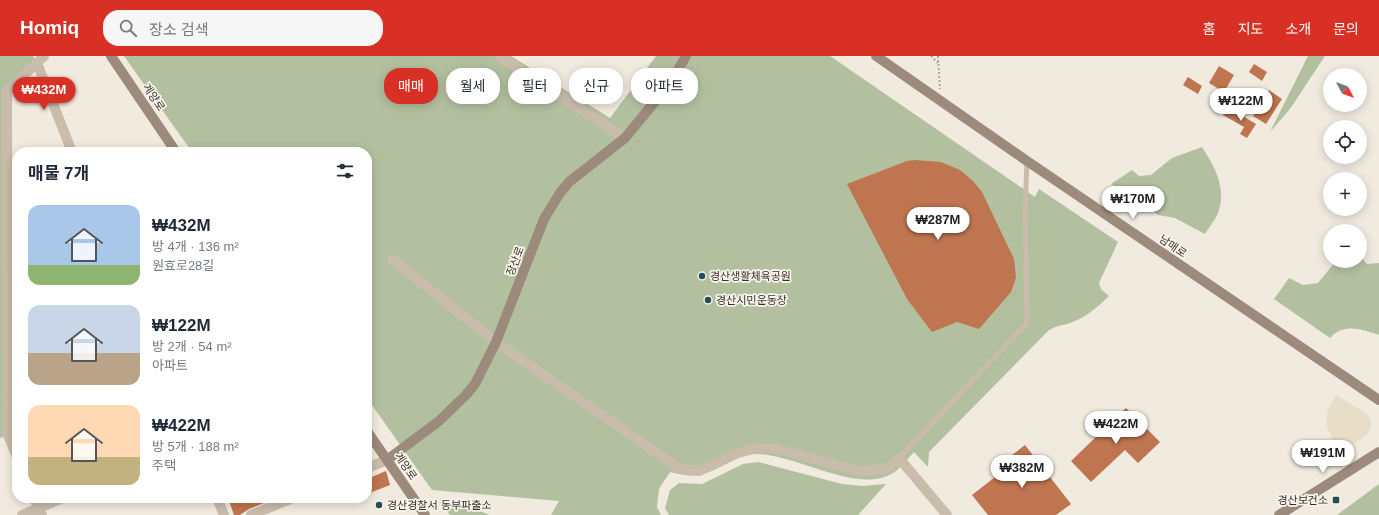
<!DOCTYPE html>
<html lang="ko">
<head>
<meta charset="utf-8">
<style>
	:root { --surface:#fff; --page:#f6f6f7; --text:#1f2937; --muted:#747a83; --accent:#d93025 }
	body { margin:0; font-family:Helvetica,"Noto Sans KR",sans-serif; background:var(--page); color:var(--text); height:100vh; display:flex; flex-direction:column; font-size:15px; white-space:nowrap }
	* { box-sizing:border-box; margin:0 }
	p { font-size:13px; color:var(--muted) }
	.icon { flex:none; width:22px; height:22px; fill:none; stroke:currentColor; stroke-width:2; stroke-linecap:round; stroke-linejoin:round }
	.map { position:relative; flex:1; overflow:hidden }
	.drawer { position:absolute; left:12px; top:91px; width:360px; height:356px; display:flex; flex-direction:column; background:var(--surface); border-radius:16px; box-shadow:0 2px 10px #0003 }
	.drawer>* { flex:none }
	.top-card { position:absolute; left:384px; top:12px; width:380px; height:36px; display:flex; gap:8px }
	.needle { width:26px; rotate:131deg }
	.tools { position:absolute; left:1323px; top:12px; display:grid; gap:8px }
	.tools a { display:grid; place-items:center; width:44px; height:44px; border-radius:50%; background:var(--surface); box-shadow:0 2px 10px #0003; font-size:20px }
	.price { position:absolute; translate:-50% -34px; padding:0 9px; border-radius:14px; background:#fff; color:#222; font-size:13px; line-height:26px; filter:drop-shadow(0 1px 2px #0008) }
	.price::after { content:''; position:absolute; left:50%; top:24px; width:12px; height:9px; margin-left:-6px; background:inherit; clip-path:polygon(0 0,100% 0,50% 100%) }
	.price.selected { background:var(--accent); color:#fff }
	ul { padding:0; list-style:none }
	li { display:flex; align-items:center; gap:12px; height:100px; padding:0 16px }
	li span { display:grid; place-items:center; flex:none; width:112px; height:80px; border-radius:12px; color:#555 }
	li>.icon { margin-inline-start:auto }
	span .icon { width:48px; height:48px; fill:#fffc; stroke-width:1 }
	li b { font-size:17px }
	h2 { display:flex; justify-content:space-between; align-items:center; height:48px; padding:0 16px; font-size:17px }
	.chip { padding:0 14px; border-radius:16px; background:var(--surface); box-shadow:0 2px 10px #0003; font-size:14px; line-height:36px }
	.chip.selected { background:var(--accent); color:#fff }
	header { display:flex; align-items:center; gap:24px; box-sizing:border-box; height:56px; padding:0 20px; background:var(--accent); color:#fff }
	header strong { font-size:19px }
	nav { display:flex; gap:22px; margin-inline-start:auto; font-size:14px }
	.search { width:280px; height:36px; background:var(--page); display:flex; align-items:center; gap:10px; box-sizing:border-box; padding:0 14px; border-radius:16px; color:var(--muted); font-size:15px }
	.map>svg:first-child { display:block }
	.green { fill:#b2c09f }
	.plaza { fill:#e8ddc7 }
	.building { fill:#bf754f }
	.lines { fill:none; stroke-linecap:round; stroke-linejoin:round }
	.path { stroke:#b5a695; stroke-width:2; stroke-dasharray:2 2; stroke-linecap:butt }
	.lane { stroke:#c9bcab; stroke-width:5 }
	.street { stroke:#c9bcab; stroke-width:10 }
	.secondary { stroke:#9c8b7c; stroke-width:10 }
	.poi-dot { fill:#224e56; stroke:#f9f4eb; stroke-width:1.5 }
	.labels { text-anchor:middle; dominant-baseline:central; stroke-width:3.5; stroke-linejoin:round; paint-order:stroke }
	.street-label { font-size:11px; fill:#372f2a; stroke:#f9f4eb }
	.poi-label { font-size:11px; fill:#372f2a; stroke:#f9f4eb; text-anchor:start }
</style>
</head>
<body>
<header>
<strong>Homiq</strong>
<div class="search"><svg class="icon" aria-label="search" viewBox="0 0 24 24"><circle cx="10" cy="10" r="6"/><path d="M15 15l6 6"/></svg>장소 검색</div>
<nav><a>홈</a><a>지도</a><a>소개</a><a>문의</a></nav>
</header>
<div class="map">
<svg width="1379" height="459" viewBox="0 0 1379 459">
	<rect width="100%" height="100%" fill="#f1eadf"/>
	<path class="green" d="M0 0H33L37 7 7 36 8 379 0 382Z
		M124 0H511L610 62 656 0H830L1035 141 1039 133 1118 186 1099 227 1101 233 1109 240C1098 251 1085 262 1070 267 1061 270 1058 269 1049 274L929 396 928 411 914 396C908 402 901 412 893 417 854 441 786 390 744 399 739 400 733 405 728 407 705 419 696 423 670 416L659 433 657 451 661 459H551L559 445 432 434 367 342V96H192Z
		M1308 0H1325L1290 53 1270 76Z
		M1202 91C1214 110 1226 130 1219 154 1217 162 1209 171 1205 178L1175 162 1158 159 1111 128 1132 114 1139 120 1151 119 1172 102Z
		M1360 200 1367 208 1379 207V279C1361 273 1344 267 1330 282L1274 243 1289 222 1303 229 1318 227 1336 205H1360Z
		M758 406 842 428 862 430 886 428 858 459H669L665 452 670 434 679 427 702 428 743 408Z
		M1379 428V459H1337Z
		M440 446 476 453 489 459H450Z"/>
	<path class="plaza" d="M1336 339 1367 358 1371 364V371L1367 379 1341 396 1331 380 1326 367 1328 353Z"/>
	<path class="building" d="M1254 8 1267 16 1262 25 1249 16Z
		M1219 10 1234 19 1224 36 1209 27Z
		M1188 21 1202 30 1198 38 1183 29Z
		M1269 34 1282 43 1266 68 1253 60Z
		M1228 51 1256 68 1247 82 1240 78 1244 71 1223 59Z
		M914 104 941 106 960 114 973 125 982 136 1014 203 1016 222 1011 236 979 273 957 266 932 276 907 243 847 128 907 105Z
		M1126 352 1160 386 1138 407 1125 394 1091 426 1071 405Z
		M1025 389 1071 448 1056 459H988L972 439 1004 414 999 409Z
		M386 415 390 429 367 438V423Z
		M228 442H276L249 453 240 459H234Z"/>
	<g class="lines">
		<path class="path" d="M931 0 938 7
			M938 0 940 33"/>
		<path class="lane" d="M899 402 1027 267 1025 156 1027 105"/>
		<path class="street" d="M499 0 625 82
			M37 7 72 96
			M392 203 496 286 680 413 699 415 738 397 758 392 777 393 859 415 886 413 899 402 947 459
			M17 401 8 379 7 35 44 0
			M367 412 387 404
			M34 442 42 459
			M217 442 224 459
			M22 459 63 442
			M251 459 293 442"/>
		<path class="secondary" d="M111 0 176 96
			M876 0 1027 105 1379 344
			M367 375 425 459
			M387 404 439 365 466 339 475 328 496 286 544 163 560 137 569 126 625 82 671 26 686 0
			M1279 459 1379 396"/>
	</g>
	<g class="poi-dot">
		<circle cx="702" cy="220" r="4"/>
		<circle cx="708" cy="244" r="4"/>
		<rect x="1332" y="440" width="8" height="8" rx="2"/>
		<circle cx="379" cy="449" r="4"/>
	</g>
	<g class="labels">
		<g class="street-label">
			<text transform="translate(154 41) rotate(56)">계양로</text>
			<text transform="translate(1173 190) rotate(34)">남매로</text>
			<text transform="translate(515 205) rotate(-69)">장산로</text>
			<text transform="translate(406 410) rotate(56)">계양로</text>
		</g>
		<g class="poi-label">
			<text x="710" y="220">경산생활체육공원</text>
			<text x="716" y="244">경산시민운동장</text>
			<text x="1328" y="444" text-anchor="end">경산보건소</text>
			<text x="387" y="449">경산경찰서 동부파출소</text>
		</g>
	</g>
</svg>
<div class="tools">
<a><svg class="needle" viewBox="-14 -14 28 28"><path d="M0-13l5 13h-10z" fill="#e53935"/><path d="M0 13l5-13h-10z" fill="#747a83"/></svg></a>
<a><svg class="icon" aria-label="locate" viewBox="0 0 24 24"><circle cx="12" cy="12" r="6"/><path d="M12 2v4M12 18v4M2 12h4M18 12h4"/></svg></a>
<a>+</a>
<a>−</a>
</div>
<b class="price selected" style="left:44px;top:55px">₩432M</b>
<b class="price" style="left:1241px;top:66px">₩122M</b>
<b class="price" style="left:1133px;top:164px">₩170M</b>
<b class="price" style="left:938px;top:185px">₩287M</b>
<b class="price" style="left:1116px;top:389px">₩422M</b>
<b class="price" style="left:1323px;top:418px">₩191M</b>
<b class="price" style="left:1022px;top:433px">₩382M</b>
<div class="top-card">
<a class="chip selected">매매</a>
<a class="chip">월세</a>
<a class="chip">필터</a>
<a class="chip">신규</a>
<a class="chip">아파트</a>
</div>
<section class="drawer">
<h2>매물 7개<svg class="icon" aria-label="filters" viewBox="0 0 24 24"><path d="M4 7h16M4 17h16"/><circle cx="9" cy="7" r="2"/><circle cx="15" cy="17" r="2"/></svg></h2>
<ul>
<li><span style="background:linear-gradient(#a9c7e8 75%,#8fb573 0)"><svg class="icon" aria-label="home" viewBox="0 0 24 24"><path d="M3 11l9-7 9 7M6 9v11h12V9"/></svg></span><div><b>₩432M</b><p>방 4개 · 136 m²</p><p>원효로28길</p></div></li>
<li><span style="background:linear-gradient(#c9d6e8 60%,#b9a48a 0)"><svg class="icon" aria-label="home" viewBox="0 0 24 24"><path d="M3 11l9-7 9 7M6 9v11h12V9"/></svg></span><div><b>₩122M</b><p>방 2개 · 54 m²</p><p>아파트</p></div></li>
<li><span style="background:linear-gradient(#ffd9b3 65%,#c2b280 0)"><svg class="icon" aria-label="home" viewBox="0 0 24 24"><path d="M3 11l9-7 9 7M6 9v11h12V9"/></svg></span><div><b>₩422M</b><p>방 5개 · 188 m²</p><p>주택</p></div></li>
</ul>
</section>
</div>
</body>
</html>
